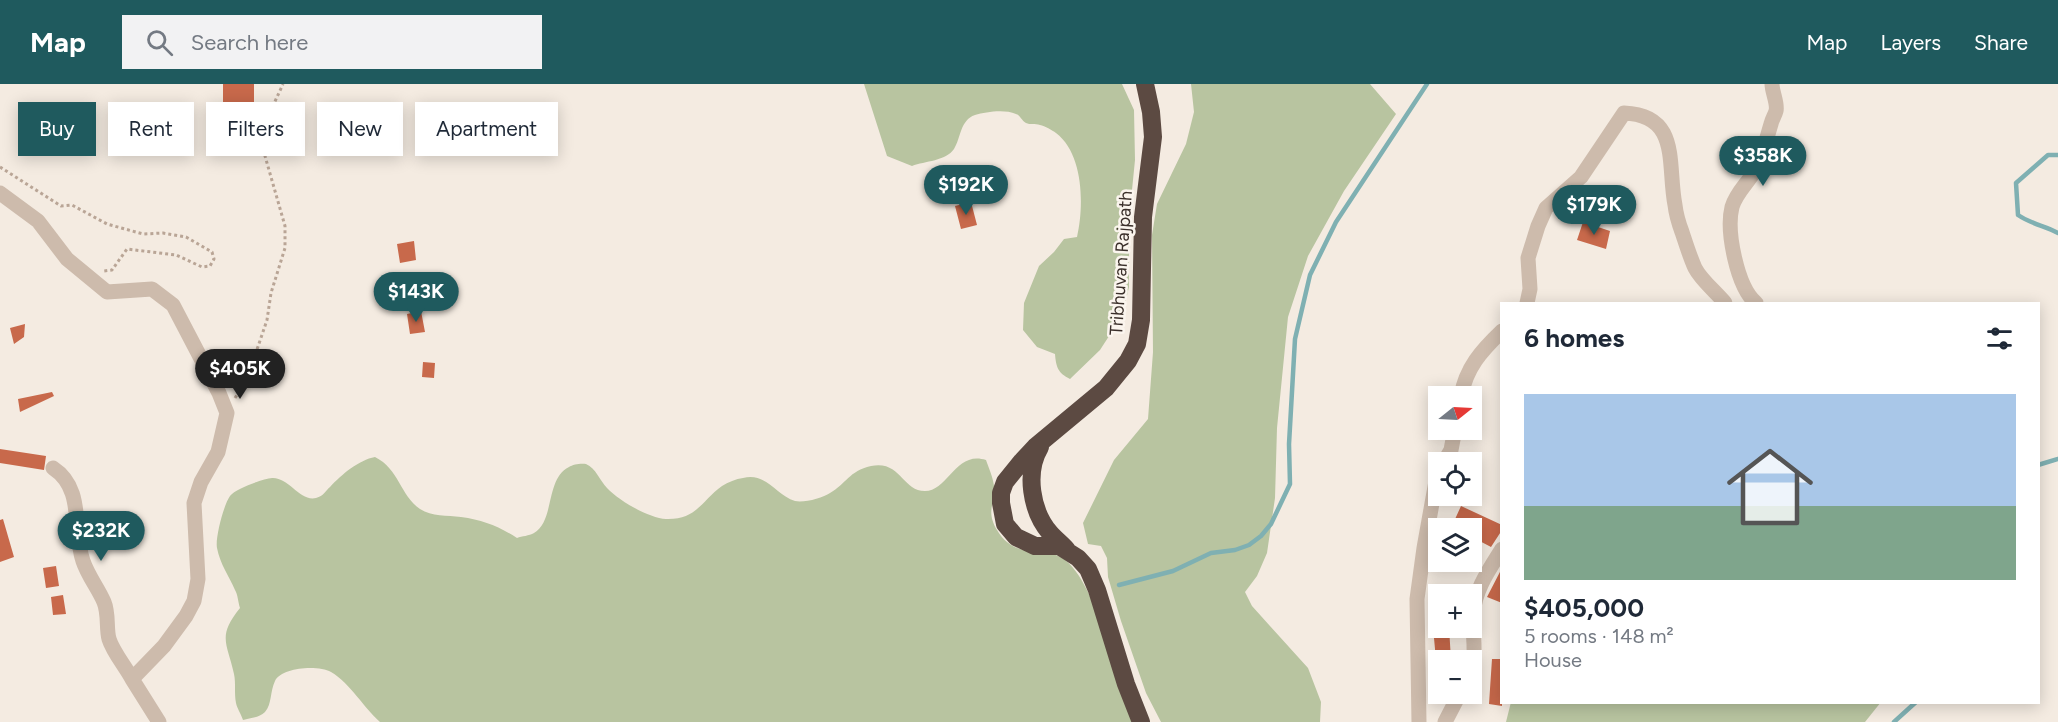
<!DOCTYPE html>
<html lang="en">
<head>
<meta charset="utf-8">
<style>
	:root { --surface:#fff; --page:#f2f2f3; --text:#1f2937; --muted:#747a83; --accent:#1f5a5e }
	body { margin:0; font-family:Figtree,sans-serif; background:var(--page); color:var(--text); height:100vh; display:flex; flex-direction:column; font-size:22px; white-space:nowrap }
	* { box-sizing:border-box; margin:0 }
	p { font-size:20px; color:var(--muted) }
	.icon { flex:none; width:33px; height:33px; fill:none; stroke:currentColor; stroke-width:2; stroke-linecap:round; stroke-linejoin:round }
	.map { position:relative; flex:1; overflow:hidden }
	.side { position:absolute; left:1500px; top:218px; width:540px; height:402px; display:flex; flex-direction:column; background:var(--surface); border-radius:0px; box-shadow:0 3px 15px #0003 }
	.side>* { flex:none }
	.hud { position:absolute; left:18px; top:18px; width:570px; height:54px; display:flex; gap:12px }
	.needle { width:39px; rotate:72deg }
	.tools { position:absolute; left:1428px; top:302px; display:grid; gap:12px }
	.tools a { display:grid; place-items:center; width:54px; height:54px; border-radius:0px; background:var(--surface); box-shadow:0 3px 15px #0003; font-size:30px }
	.price { position:absolute; translate:-50% -51px; padding:0 14px; border-radius:21px; background:var(--accent); color:#fff; font-size:20px; line-height:39px; filter:drop-shadow(0 2px 3px #0008) }
	.price::after { content:''; position:absolute; left:50%; top:36px; width:18px; height:14px; margin-left:-9px; background:inherit; clip-path:polygon(0 0,100% 0,50% 100%) }
	.price.current { background:#222; color:#fff }
	ul { padding:0; list-style:none }
	li { display:grid; align-content:center; gap:12px; height:318px; padding:0 24px }
	li span { display:grid; place-items:center; height:186px; border-radius:0px; color:#555 }
	li>.icon { margin-inline-start:auto }
	span .icon { width:108px; height:108px; fill:#fffc; stroke-width:1 }
	li b { font-size:26px }
	h2 { display:flex; justify-content:space-between; align-items:center; height:72px; padding:0 24px; font-size:26px }
	.tag { padding:0 21px; border-radius:0px; background:var(--surface); box-shadow:0 3px 15px #0003; font-size:21px; line-height:54px }
	.tag.current { background:var(--accent); color:#fff }
	header { display:flex; align-items:center; gap:36px; box-sizing:border-box; height:84px; padding:0 30px; background:var(--accent); color:#fff }
	header strong { font-size:28px }
	nav { display:flex; gap:33px; margin-inline-start:auto; font-size:21px }
	.search { width:420px; height:54px; background:var(--page); display:flex; align-items:center; gap:15px; box-sizing:border-box; padding:0 21px; border-radius:0px; color:var(--muted); font-size:22px }
	.map>svg:first-child { display:block }
	.green { fill:#b8c4a0 }
	.lines { fill:none; stroke-linecap:round; stroke-linejoin:round }
	.stream { stroke:#7fb0b2; stroke-width:4.5 }
	.building { fill:#c8694b }
	.path { stroke:#b9a596; stroke-width:3; stroke-dasharray:3 3; stroke-linecap:butt }
	.minor { stroke:#cdbbac; stroke-width:15 }
	.highway { stroke:#5c4a42; stroke-width:18 }
	.labels { text-anchor:middle; dominant-baseline:central; stroke-width:5; stroke-linejoin:round; paint-order:stroke }
	.street-label { font-size:18px; fill:#3b302b; stroke:#fbf5ee }
</style>
</head>
<body>
<header>
<strong>Map</strong>
<div class="search"><svg class="icon" aria-label="search" viewBox="0 0 24 24"><circle cx="10" cy="10" r="6"/><path d="M15 15l6 6"/></svg>Search here</div>
<nav><a>Map</a><a>Layers</a><a>Share</a></nav>
</header>
<div class="map">
<svg width="2058" height="638" viewBox="0 0 2058 638">
	<rect width="100%" height="100%" fill="#f4ebe1"/>
	<path class="green" d="M864 0H1122L1134 26 1135 76 1129 136V203L1122 232 1100 266 1070 295C1058 289 1056 283 1055 270L1037 263 1023 246 1024 219 1039 182 1054 168 1064 155 1077 153C1084 123 1084 70 1056 49 1052 46 1045 42 1040 41 1035 39 1030 41 1026 39 1022 37 1020 31 1016 30 1004 25 986 28 975 31 960 36 961 54 954 65 946 77 925 77 912 82L887 72Z
		M1191 0H1370L1396 30 1344 107 1308 172 1288 233 1277 344 1275 414 1267 469 1257 492 1245 508 1252 522 1308 584 1321 618 1320 638H1161L1146 609 1121 537 1108 493 1107 474 1101 462 1088 460 1083 439 1114 376 1148 335 1153 268 1152 151 1157 120 1186 60 1194 28Z
		M375 373C399 385 400 411 420 425 432 433 447 431 461 433 483 436 498 442 517 454 522 452 529 452 534 449 555 437 545 395 569 383 573 380 582 379 586 380 596 384 600 397 607 404 619 417 649 434 666 435 697 436 702 416 722 402 728 398 736 395 743 394 766 388 776 411 795 417 804 419 823 414 830 409 846 400 849 387 871 382 901 376 902 407 925 407 948 407 956 366 986 376 989 385 993 393 994 402 996 420 985 426 997 446 1016 478 1044 460 1065 476 1095 498 1121 600 1134 638H380C363 623 351 600 331 588 318 581 282 583 275 597 270 607 272 620 265 628 259 634 250 634 243 636 241 630 237 624 236 619 234 609 236 599 234 590 227 558 217 553 240 524 238 518 238 511 235 506 229 492 220 480 217 464 215 454 224 420 230 412 236 404 263 395 272 394 289 393 300 418 316 414 324 412 325 407 330 403 342 390 359 376 375 373Z
		M1511 618H1881L1865 638H1506Z"/>
	<g class="lines">
		<path class="stream" d="M2058 71H2048L2016 99 2018 131C2031 140 2045 142 2058 149
			M2038 381 2058 375
			M1119 501 1173 487 1211 469 1235 466 1249 461 1261 452 1271 440 1290 400 1289 360 1295 255 1310 191 1336 138 1427 0
			M1894 638 1916 618"/>
	</g>
	<path class="building" d="M223 0H254V18L223 19Z
		M971 118 977 141 961 145 955 122Z
		M1583 138 1610 147 1606 165 1577 156Z
		M414 157 416 176 400 179 397 160Z
		M424 197 437 198 436 214 422 213Z
		M421 227 425 248 410 250 407 230Z
		M25 240 24 253 14 260 10 244Z
		M423 278 435 279 434 294 422 293Z
		M52 308 54 312 20 328 18 315Z
		M0 365 46 372 44 386 0 379Z
		M1461 422 1502 441V446L1491 463 1472 453V444H1451Z
		M3 435 14 473 0 478V436Z
		M56 482 59 502 46 504 43 484Z
		M1502 484V519L1487 513Z
		M63 511 66 530 53 531 51 513Z
		M1433 543H1449L1451 576H1436Z
		M1492 575H1502V622L1489 620Z"/>
	<g class="lines">
		<path class="path" d="M0 83 61 122 72 121 107 140 143 150 163 149 186 153 212 168 214 175 210 182 202 183 176 171 127 165 112 186 104 187
			M235 314 247 295 267 236 271 209 285 164V142L263 65 261 48 283 0"/>
		<path class="minor" d="M0 109 38 137 67 175 107 208 152 205 173 221 219 309 227 329 218 368 201 398 194 419 198 495 194 517 186 532 164 562 132 595 159 638
			M1527 219 1530 205 1528 174 1538 142 1546 124 1581 93 1624 29C1681 31 1667 81 1675 121 1676 130 1679 140 1682 148 1686 160 1690 173 1695 184 1701 196 1716 208 1725 219
			M1756 219C1737 203 1726 147 1732 123 1736 109 1747 100 1754 88 1763 72 1766 56 1771 40 1772 35 1775 31 1776 27 1778 20 1772 8 1772 0
			M1461 312C1466 284 1481 267 1502 247
			M1444 378 1451 366 1455 345
			M53 384C85 405 72 445 83 477 88 492 98 504 104 518 109 530 106 544 109 555 113 568 125 582 132 595
			M1472 588C1477 568 1472 550 1473 530 1475 505 1489 486 1502 465
			M1419 638 1417 515 1424 464 1438 386
			M1445 638 1460 609"/>
		<path class="highway" d="M1040 363C1025 388 1031 427 1050 449 1055 455 1062 460 1067 466
			M1141 638 1126 600 1097 506 1088 485 1078 474 1059 462H1035L1016 453 1005 440 1001 419V409L1005 398 1022 377 1035 363 1106 304 1128 277 1137 260 1141 236 1143 133 1153 53 1151 28 1145 0"/>
	</g>
	<g class="labels">
		<g class="street-label">
			<text transform="translate(1121 179) rotate(-86)">Tribhuvan Rajpath</text>
		</g>
	</g>
</svg>
<div class="tools">
<a><svg class="needle" viewBox="-14 -14 28 28"><path d="M0-13l5 13h-10z" fill="#e53935"/><path d="M0 13l5-13h-10z" fill="#747a83"/></svg></a>
<a><svg class="icon" aria-label="locate" viewBox="0 0 24 24"><circle cx="12" cy="12" r="6"/><path d="M12 2v4M12 18v4M2 12h4M18 12h4"/></svg></a>
<a><svg class="icon" aria-label="layers" viewBox="0 0 24 24"><path d="M12 4l9 5-9 5-9-5zM3 14l9 5 9-5"/></svg></a>
<a>+</a>
<a>−</a>
</div>
<b class="price" style="left:1763px;top:103px">$358K</b>
<b class="price" style="left:966px;top:132px">$192K</b>
<b class="price" style="left:1594px;top:152px">$179K</b>
<b class="price" style="left:416px;top:239px">$143K</b>
<b class="price current" style="left:240px;top:316px">$405K</b>
<b class="price" style="left:101px;top:478px">$232K</b>
<div class="hud">
<a class="tag current">Buy</a>
<a class="tag">Rent</a>
<a class="tag">Filters</a>
<a class="tag">New</a>
<a class="tag">Apartment</a>
</div>
<section class="side">
<h2>6 homes<svg class="icon" aria-label="filters" viewBox="0 0 24 24"><path d="M4 7h16M4 17h16"/><circle cx="9" cy="7" r="2"/><circle cx="15" cy="17" r="2"/></svg></h2>
<ul>
<li><span style="background:linear-gradient(#a9c7e8 60%,#7fa58c 0)"><svg class="icon" aria-label="home" viewBox="0 0 24 24"><path d="M3 11l9-7 9 7M6 9v11h12V9"/></svg></span><div><b>$405,000</b><p>5 rooms · 148 m²</p><p>House</p></div></li>
</ul>
</section>
</div>
</body>
</html>
